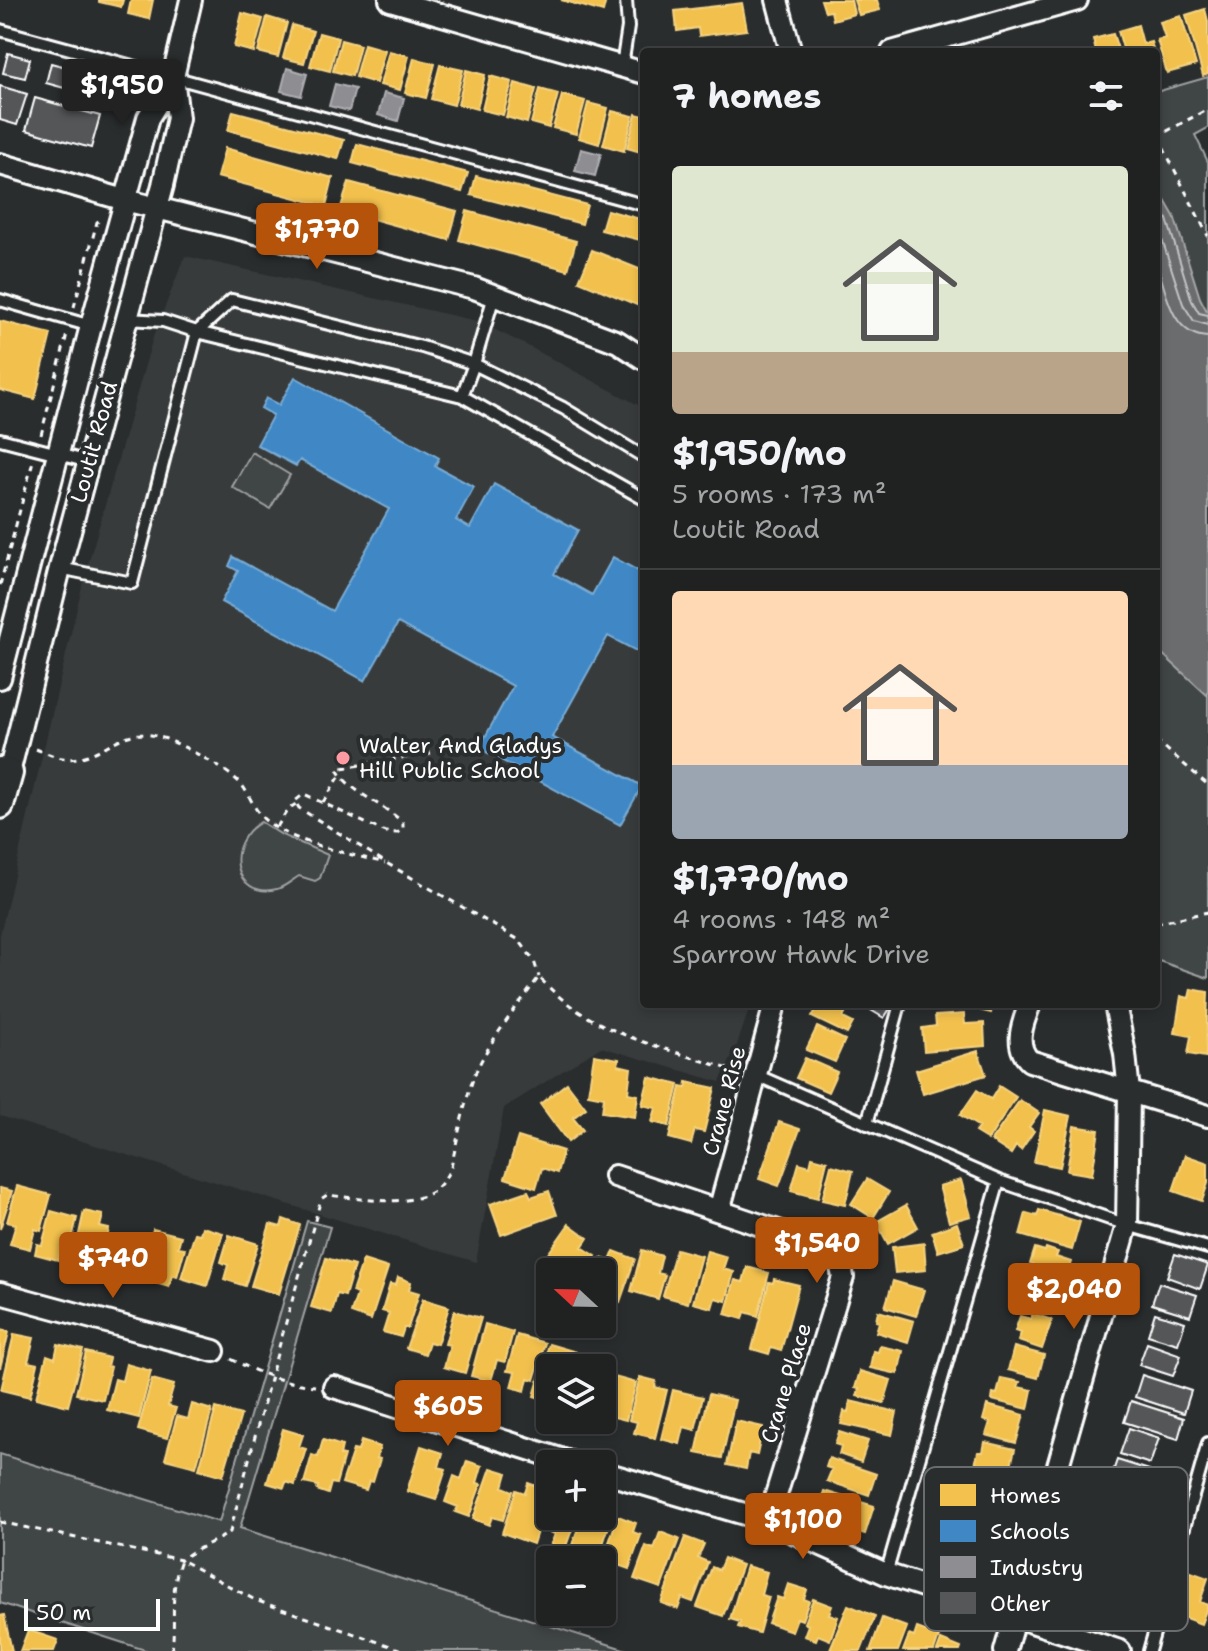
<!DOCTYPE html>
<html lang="en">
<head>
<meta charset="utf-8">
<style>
	:root { --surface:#202222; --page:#2d2f2f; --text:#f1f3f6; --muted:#a2a4a5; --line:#3d3f40; --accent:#b45309 }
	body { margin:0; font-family:"Shantell Sans",sans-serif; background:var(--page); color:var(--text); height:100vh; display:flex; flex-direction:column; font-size:30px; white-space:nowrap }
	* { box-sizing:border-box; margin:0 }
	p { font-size:26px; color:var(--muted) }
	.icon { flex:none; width:44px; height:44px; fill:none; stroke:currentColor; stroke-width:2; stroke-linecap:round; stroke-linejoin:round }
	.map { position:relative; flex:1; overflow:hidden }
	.sheet { position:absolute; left:640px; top:48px; width:520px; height:960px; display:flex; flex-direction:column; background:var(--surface); border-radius:8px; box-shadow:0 4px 12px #0003,0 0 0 2px var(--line) }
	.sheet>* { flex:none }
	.needle { width:52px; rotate:292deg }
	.controls { position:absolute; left:536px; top:1258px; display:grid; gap:16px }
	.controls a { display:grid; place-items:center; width:80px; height:80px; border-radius:8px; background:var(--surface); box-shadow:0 4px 12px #0003,0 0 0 2px var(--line); font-size:40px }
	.scale { position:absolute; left:24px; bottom:20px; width:136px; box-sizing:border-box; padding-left:8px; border:4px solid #fff; border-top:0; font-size:22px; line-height:28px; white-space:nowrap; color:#fff; -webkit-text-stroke:6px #2a2d2e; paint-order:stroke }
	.price { position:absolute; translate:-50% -68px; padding:0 18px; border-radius:8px; background:var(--accent); color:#fff; font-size:26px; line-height:52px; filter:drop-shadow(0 2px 4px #0008) }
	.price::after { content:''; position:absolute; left:50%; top:48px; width:24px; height:18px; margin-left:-12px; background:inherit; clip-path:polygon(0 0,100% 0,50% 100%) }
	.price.on { background:#222; color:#fff }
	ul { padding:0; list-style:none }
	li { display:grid; align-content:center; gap:16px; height:424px; padding:0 32px }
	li+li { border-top:2px solid var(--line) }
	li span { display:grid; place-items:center; height:248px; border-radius:8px; color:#555 }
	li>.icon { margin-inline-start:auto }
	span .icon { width:144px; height:144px; fill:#fffc; stroke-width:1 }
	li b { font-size:34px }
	h2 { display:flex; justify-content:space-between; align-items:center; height:96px; padding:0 32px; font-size:34px }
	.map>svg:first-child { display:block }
	.built { fill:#373a3b }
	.green { fill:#414445; stroke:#a0a2a2; stroke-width:2 }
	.water { fill:#6a6c6d; stroke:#a6a7a7; stroke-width:2 }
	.homes { fill:#f2c14e; stroke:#f6d483; stroke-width:2 }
	.schools { fill:#3f88c5; stroke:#79acd6; stroke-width:2 }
	.industry { fill:#8d8d92; stroke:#afafb3; stroke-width:2 }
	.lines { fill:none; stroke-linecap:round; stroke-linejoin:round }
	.shore { stroke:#c3c4c5; stroke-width:2 }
	.building { fill:#555758; stroke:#fff; stroke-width:2 }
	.service-casing { stroke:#fff; stroke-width:16 }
	.minor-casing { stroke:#fff; stroke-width:26 }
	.tertiary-casing { stroke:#fff; stroke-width:32 }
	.path { stroke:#fff; stroke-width:3; stroke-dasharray:6 6; stroke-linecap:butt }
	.service { stroke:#2a2d2e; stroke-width:10 }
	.minor { stroke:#2a2d2e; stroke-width:20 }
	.tertiary { stroke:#2a2d2e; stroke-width:26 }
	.poi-dot { fill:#ff9aa2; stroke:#2a2d2e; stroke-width:3 }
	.labels { text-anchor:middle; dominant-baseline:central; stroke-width:8; stroke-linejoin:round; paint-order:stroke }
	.street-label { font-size:22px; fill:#fff; stroke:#2a2d2e }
	.poi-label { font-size:22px; fill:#fff; stroke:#2a2d2e; text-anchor:start }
	.key { fill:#2a2d2e; stroke:#6a6c6d; stroke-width:2 }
	.key-label { font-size:22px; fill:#fff }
</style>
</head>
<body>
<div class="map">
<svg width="1208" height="1651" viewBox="0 0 1208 1651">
	<rect width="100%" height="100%" fill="#2a2d2e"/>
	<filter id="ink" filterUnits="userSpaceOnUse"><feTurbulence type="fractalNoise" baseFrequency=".0125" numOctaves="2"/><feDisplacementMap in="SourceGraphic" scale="16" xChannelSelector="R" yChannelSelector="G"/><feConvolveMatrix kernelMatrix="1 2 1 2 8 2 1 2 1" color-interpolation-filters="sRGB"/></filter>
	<g filter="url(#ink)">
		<path class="built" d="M185 256 477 321 526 345 644 408V1004H751L736 1048 720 1082 601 1047 504 1108 476 1262 0 1116V935L83 582 153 337Z"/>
		<path class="green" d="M1208 77V128L1195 135 1208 162V978L1156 960V92Z
			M252 452 290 475 270 509 232 487Z
			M261 822 282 835 328 855 320 878 315 881 299 876C292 880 285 887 277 889 233 900 223 843 261 822Z
			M307 1221 330 1227 240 1528 630 1651H148L0 1603V1454L219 1522Z"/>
		<path class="water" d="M1156 185 1174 216 1200 298 1208 313V696L1156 648Z"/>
		<path class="homes" d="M99 0H123L121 7 99 2Z
			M131 0H153L149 19 128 14Z
			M561 0H606L603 12Z
			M821 0H851L854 14 833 20 831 11 825 12Z
			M854 0H877L880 10 859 15Z
			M742 3 747 30 699 36 698 28 677 31 675 11Z
			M1205 9 1208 21V74L1203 76 1186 15Z
			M242 13 263 19 254 52 234 47Z
			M1181 16 1196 65 1167 73 1157 40 1165 38 1160 22Z
			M267 17 287 23 278 57 258 52Z
			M292 25 313 31 304 63 283 58Z
			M1138 25 1143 44 1151 42 1154 52H1124L1118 31Z
			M319 33 338 38 330 71 310 66Z
			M1113 34 1119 52H1096L1093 39Z
			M341 40 360 45 352 76 333 71Z
			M364 44 385 50 376 83 355 77Z
			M389 51 409 56 400 90 380 85Z
			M414 58 435 64 426 98 405 93Z
			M440 65 463 70 454 105 431 99Z
			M466 70 485 75 477 109 458 104Z
			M490 76 512 82 503 115 482 110Z
			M515 83 536 89 527 123 506 117Z
			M540 89 558 94 549 128 531 123Z
			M562 95 585 101 576 134 553 128Z
			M588 103 608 108 599 144 579 138Z
			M233 111 344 140 338 159 228 130Z
			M612 111 633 116 624 151 603 145Z
			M636 114 644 116V153L627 148Z
			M357 144 468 173 462 192 352 163Z
			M225 148 333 178 326 206 217 177Z
			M476 176 587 205 582 224 471 195Z
			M349 182 457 211 449 240 340 210Z
			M607 210 644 220V241L601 230Z
			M467 211 576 241 568 270 459 240Z
			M592 250 644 271V308L579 281Z
			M0 321 51 334 35 399 0 390Z
			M1191 989 1208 992 1206 1057 1188 1054 1191 1036 1175 1033 1181 996 1189 998Z
			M819 1004H839L848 1008 843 1018 853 1023 847 1034 812 1017Z
			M955 1004H993L991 1013Z
			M964 1014 965 1024 984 1023 985 1046 924 1051 922 1028 936 1026 935 1016Z
			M817 1027 845 1040 835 1062 806 1050Z
			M978 1051 986 1075 923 1094 916 1070Z
			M594 1055 619 1059 618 1065 631 1068 628 1093 638 1095 635 1117 602 1112 604 1097 588 1094Z
			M805 1058 837 1072 828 1092 796 1078Z
			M649 1077 679 1085 669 1126 652 1122 656 1108 642 1105Z
			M687 1082 715 1088 704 1132 695 1130 691 1144 669 1138 681 1087 686 1088Z
			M567 1083 586 1108 573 1118 583 1130 568 1142 540 1104Z
			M999 1086 1016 1097 988 1140 975 1132 979 1127 960 1115 977 1090 991 1099Z
			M1020 1100 1039 1113 1029 1127 1034 1131 1021 1150 1016 1146 1011 1154 991 1141Z
			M1045 1110 1071 1116 1060 1167 1034 1162Z
			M779 1122 800 1129 779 1186 759 1179Z
			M1074 1126 1099 1130 1092 1175 1067 1171Z
			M518 1137 563 1151 557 1173 542 1168 536 1188 505 1178Z
			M1185 1155 1208 1163V1183L1202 1201 1173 1191Z
			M812 1157 827 1161 818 1198 791 1191 799 1163 810 1166Z
			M831 1165 853 1171 845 1205 822 1200Z
			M867 1179 889 1192 873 1218 851 1204Z
			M961 1180 971 1216 949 1222 939 1186Z
			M17 1186 51 1195 41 1231 35 1229 30 1249 10 1244 16 1224 7 1222Z
			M0 1188 12 1191 0 1229Z
			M528 1191 531 1197 549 1191 557 1215 501 1235 490 1204Z
			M906 1205 918 1227 888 1244 876 1222Z
			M1039 1210 1080 1222 1072 1250 1020 1235 1026 1213 1037 1216Z
			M51 1211 77 1218 69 1251 61 1249 58 1260 35 1254 37 1244 42 1245Z
			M84 1211 103 1215 100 1227 109 1229 101 1268 81 1264 85 1245 77 1243Z
			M283 1219 300 1225 279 1294 251 1286 270 1224 281 1227Z
			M957 1223 964 1244 938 1252 932 1232Z
			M569 1224 588 1238 582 1247 596 1256 585 1272H550V1276L538 1268Z
			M202 1227 223 1233 207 1286 181 1278 195 1233 200 1234Z
			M153 1229 181 1236 178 1247 185 1248 177 1277 172 1275 169 1287 149 1281 153 1268 143 1265Z
			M229 1235 258 1244 245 1286 224 1279 228 1265 221 1262Z
			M924 1243 926 1270 895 1273 892 1247Z
			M1035 1248 1045 1251 1046 1248 1058 1252 1056 1257 1071 1262 1064 1284 1033 1274 1035 1266 1030 1264Z
			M676 1249 701 1256 688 1303 663 1296Z
			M642 1250 662 1256 658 1273 665 1275 658 1299 631 1291Z
			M614 1251 635 1259 620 1302 602 1296V1272H596L601 1258 610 1261Z
			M707 1251 727 1257 723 1269 734 1272 726 1301 715 1298 712 1308 693 1303Z
			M326 1258 354 1266 345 1296 337 1294 332 1313 311 1307Z
			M363 1260 388 1268 371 1320 351 1313 357 1294 352 1292Z
			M747 1267 769 1273 758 1316 745 1312 743 1319 725 1314 735 1280 743 1282Z
			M398 1277 411 1282 409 1290 419 1293 408 1328H404L401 1337 383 1332 389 1313 382 1311 390 1284 396 1285Z
			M774 1279 799 1285 781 1351 771 1348 769 1354 752 1349 769 1282 773 1283Z
			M893 1281 924 1290 916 1316 885 1307Z
			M1034 1281 1061 1288 1054 1315 1026 1307 1029 1298 1017 1295 1020 1285 1031 1288Z
			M423 1299 449 1307 437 1344 429 1342 425 1354 406 1348Z
			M454 1311 481 1318 465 1373 444 1367 450 1345 445 1344Z
			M878 1311 914 1321 908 1342 876 1332 879 1322 876 1321Z
			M1032 1313 1052 1320 1042 1349 1018 1341 1021 1333 1015 1331 1020 1316 1031 1319Z
			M485 1324 513 1332 505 1362 497 1360 491 1381 471 1376Z
			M0 1330 9 1332 0 1368Z
			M14 1334 34 1338 28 1362 38 1364 30 1397 1 1390Z
			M517 1335 545 1343 534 1380 528 1378 525 1391 511 1387 515 1372 507 1371Z
			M58 1344 83 1350 68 1406 36 1398 47 1355 55 1358Z
			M549 1344 576 1352 572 1368H550V1401L534 1396Z
			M880 1346 903 1351 898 1374 870 1368 873 1351 878 1352Z
			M1014 1347 1044 1355 1038 1378 1008 1370Z
			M86 1352 109 1358 107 1366 111 1367 103 1400 76 1394Z
			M592 1361 609 1365 602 1390V1368H579L580 1364 590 1366Z
			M126 1364 151 1371 139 1418 107 1410 115 1379 122 1381Z
			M860 1371 891 1380 884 1403 857 1396 859 1389 855 1388Z
			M607 1375 636 1383 626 1420 602 1414 606 1398 602 1397V1394Z
			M640 1377 656 1381 655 1387 667 1390 655 1438 634 1433 637 1422 629 1420Z
			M1001 1378 1020 1382 1018 1387 1032 1390 1028 1409 992 1400 993 1393 997 1394Z
			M152 1379 174 1385 168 1406 176 1408 167 1438 138 1430Z
			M673 1390 703 1397 695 1430 684 1427 680 1444 661 1439Z
			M709 1394 735 1400 722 1458 696 1453Z
			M850 1401 897 1412 892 1435 841 1424 844 1411 848 1412Z
			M192 1404 212 1410 196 1467 165 1459 177 1416 188 1419Z
			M987 1405 1024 1415 1016 1443 986 1435 990 1422 983 1420Z
			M216 1408 241 1415 223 1476 199 1469Z
			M736 1421 763 1427 757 1455 749 1453 746 1469 727 1465Z
			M283 1429 303 1435 299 1447 306 1449 295 1485 286 1482 284 1488 267 1483Z
			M839 1432 868 1441 861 1462 839 1454 841 1446 835 1444Z
			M323 1440 342 1446 340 1455 344 1456 336 1484 331 1483 328 1494 317 1490 318 1486 304 1483 312 1455 318 1457Z
			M361 1441 380 1447 377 1458 380 1459 373 1482 369 1481 366 1490 342 1483 353 1450 358 1451Z
			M985 1442 1015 1449 1009 1473 975 1465 978 1452H983Z
			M421 1446 443 1453 439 1467 446 1469 436 1500 407 1491Z
			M829 1458 876 1474 869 1495 827 1481 832 1469 826 1467Z
			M467 1461 482 1466 477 1483 481 1484 469 1517 455 1512 458 1507 445 1502 454 1476 461 1479Z
			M491 1468 507 1473 503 1487 513 1491 503 1520 492 1517 489 1525 473 1519Z
			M528 1483 550 1491 533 1544 502 1533 516 1490 525 1493Z
			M824 1491 874 1506 865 1534 815 1519Z
			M602 1507 614 1511 600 1553 593 1551 590 1557 581 1553 579 1560 567 1559 582 1517 587 1519 588 1516H602Z
			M550 1510V1516H577L565 1549 551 1544 555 1534 543 1530Z
			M618 1516 636 1523 633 1532 641 1535 629 1569 603 1560Z
			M660 1532 679 1539 661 1588 634 1579 646 1546 654 1549Z
			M685 1537 704 1544 698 1558 708 1562 693 1602 682 1598 678 1609 661 1603Z
			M724 1558 742 1565 723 1616 697 1607 712 1567 719 1570Z
			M746 1566 767 1572 761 1595 769 1597 759 1633 738 1627 740 1622 730 1619Z
			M1188 1571 1208 1578 1200 1602 1208 1605 1201 1624 1180 1616 1185 1603 1177 1600Z
			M788 1584 807 1590 804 1599 809 1601 802 1620 797 1618 792 1631 768 1623 777 1597 783 1599Z
			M813 1599 832 1606 829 1614 838 1617 830 1640 818 1635 816 1640 804 1636 808 1625 804 1623Z
			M848 1605 875 1616 861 1651H834L830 1649Z
			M4 1615 12 1651H0V1616Z
			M882 1618 907 1627 898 1651H870Z
			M917 1628 939 1636 934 1651H903L909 1635 914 1637Z
			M28 1630 58 1640 54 1651H20Z
			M941 1640 961 1648 960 1651H937Z"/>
		<path class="schools" d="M295 377 439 458 435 466 474 487 456 520 470 528 494 484 578 530 554 574 592 595 613 557 644 574V655L608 636 552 737 642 786 620 825 479 748 513 686 398 623 365 681 221 602 238 571 229 566 233 557 332 611 389 509 300 460 296 466 257 445 273 415 261 408 266 398 279 405Z"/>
		<path class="industry" d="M287 68 307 74 301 96 281 91Z
			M335 84 355 89 349 111 329 106Z
			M384 93 404 98 398 121 378 115Z
			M581 149 601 154 595 176 575 171Z"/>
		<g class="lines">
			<path class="shore" d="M1156 201 1167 219 1192 301 1199 313 1208 315
				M1156 221 1183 304 1194 321 1208 325
				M1156 259C1165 287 1170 336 1208 337"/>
		</g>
		<path class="building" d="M8 53 30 59 25 78 3 73Z
			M51 63 73 69 68 89 46 83Z
			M0 86 27 94 17 125 0 120Z
			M35 98 100 116 91 148 26 130Z
			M872 1004H893L884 1018 869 1009Z
			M1175 1254 1208 1265 1200 1289 1167 1277Z
			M1159 1283 1197 1295 1190 1316 1152 1304Z
			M1155 1313 1185 1322 1178 1344 1148 1335Z
			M1147 1343 1181 1355 1173 1376 1139 1365Z
			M1142 1375 1191 1391 1184 1413 1135 1397Z
			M1131 1401 1184 1418 1178 1439 1124 1422Z
			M1129 1428 1159 1438 1150 1464 1120 1454Z
			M1117 1460 1149 1470 1142 1493 1109 1483Z"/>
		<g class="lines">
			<g class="service-casing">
				<path id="service" d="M0 30 644 205
					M622 66 628 27 626 0
					M0 300 91 326
					M127 319 163 321 197 332 462 396 644 499
					M462 396 474 364 494 296
					M0 439 89 462
					M60 568 132 583 197 332 232 300 422 347 474 364 563 408 644 457
					M756 1075 999 1181 1127 1225 1208 1248
					M867 1124 900 1004
					M886 1574 999 1181
					M1149 1651 1208 1443"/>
			</g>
			<g class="minor-casing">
				<path id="minor" d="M390 0 644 73
					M777 0 791 52
					M892 52 1077 0
					M0 164 125 200 474 288 618 342 644 359
					M0 678 91 326 148 118 173 77 191 0
					M9 773 60 568 163 185 178 118 173 77
					M1030 1004C1023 1022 1013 1046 1030 1061L1208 1116
					M615 1176 826 1247 839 1257 843 1277 768 1521
					M719 1211 775 1004
					M0 1293 214 1351
					M334 1387 576 1464
					M602 1472 768 1521 886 1574 1120 1651
					M1005 1651 1127 1225 1129 1092 1125 1054 1115 1004"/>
			</g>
			<g class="tertiary-casing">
				<path id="tertiary" d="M0 771 9 773 0 805"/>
			</g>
			<path class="path" d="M1156 137 1208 109
				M1158 137 1208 236
				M74 307 97 222 100 220
				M41 435 67 334
				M0 585 33 461
				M1156 740 1208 785
				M36 749C49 754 63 761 77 758 110 752 122 724 163 738 180 743 230 771 241 784 250 795 254 810 265 820 292 843 350 854 385 863
				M431 753 337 769C348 792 385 804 403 823V829L397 833 385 832 376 828 304 794 295 801 299 808 388 864 519 940 534 961 539 977
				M323 802 340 776
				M277 827 288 809 296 804
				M1156 923 1208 912
				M231 1359C258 1373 284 1383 315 1386
				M0 1522 181 1560C196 1547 215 1543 230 1532L273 1368 321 1199 327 1195C357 1198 406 1208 432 1192 441 1186 447 1176 451 1167 458 1138 466 1091 479 1065 494 1035 519 1004 539 977 579 1021 623 1036 678 1053 698 1059 717 1066 737 1071
				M172 1651C176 1619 169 1591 181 1560L255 1600 405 1651"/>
			<use href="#service" class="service"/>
			<use href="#minor" class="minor"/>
			<use href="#tertiary" class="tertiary"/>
		</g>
	</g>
	<circle class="poi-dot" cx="343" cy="758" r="8"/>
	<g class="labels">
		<g class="street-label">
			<text transform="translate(94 442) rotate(-75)">Loutit Road</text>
			<text transform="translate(724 1101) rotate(-75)">Crane Rise</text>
			<text transform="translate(786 1383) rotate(-73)">Crane Place</text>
		</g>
		<g class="poi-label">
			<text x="359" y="745">Walter And Gladys<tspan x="359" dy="25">Hill Public School</tspan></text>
		</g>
	</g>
	<rect x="924" y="1467" width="264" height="164" rx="12" class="key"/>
	<rect x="940" y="1484" width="36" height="22" fill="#f2c14e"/>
	<rect x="940" y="1520" width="36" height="22" fill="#3f88c5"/>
	<rect x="940" y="1556" width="36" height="22" fill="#8d8d92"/>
	<rect x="940" y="1592" width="36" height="22" fill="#555758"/>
	<g class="key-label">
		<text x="990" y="1503">Homes</text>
		<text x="990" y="1539">Schools</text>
		<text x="990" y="1575">Industry</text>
		<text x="990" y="1611">Other</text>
	</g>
</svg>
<div class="controls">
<a><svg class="needle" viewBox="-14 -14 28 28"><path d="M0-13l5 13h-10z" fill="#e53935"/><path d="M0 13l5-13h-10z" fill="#a2a4a5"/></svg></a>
<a><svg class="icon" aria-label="layers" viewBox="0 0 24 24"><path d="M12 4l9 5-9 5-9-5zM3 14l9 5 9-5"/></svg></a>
<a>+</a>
<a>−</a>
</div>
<div class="scale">50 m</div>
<b class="price on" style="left:122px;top:127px">$1,950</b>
<b class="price" style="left:317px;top:271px">$1,770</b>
<b class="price" style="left:817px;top:1285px">$1,540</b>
<b class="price" style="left:113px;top:1300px">$740</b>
<b class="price" style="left:1074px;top:1331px">$2,040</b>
<b class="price" style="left:448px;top:1448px">$605</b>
<b class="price" style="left:803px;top:1561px">$1,100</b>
<section class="sheet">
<h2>7 homes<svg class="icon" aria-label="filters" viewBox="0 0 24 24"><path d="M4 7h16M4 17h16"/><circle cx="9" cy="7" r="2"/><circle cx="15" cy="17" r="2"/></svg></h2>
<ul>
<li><span style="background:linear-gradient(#dfe7d0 75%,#b9a48a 0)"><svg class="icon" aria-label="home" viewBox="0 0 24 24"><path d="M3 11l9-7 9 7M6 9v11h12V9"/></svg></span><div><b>$1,950/mo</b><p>5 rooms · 173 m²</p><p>Loutit Road</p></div></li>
<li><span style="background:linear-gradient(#ffd9b3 70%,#9aa5b1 0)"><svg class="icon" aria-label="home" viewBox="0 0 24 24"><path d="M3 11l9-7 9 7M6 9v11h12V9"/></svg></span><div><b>$1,770/mo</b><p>4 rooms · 148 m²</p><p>Sparrow Hawk Drive</p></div></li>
</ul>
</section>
</div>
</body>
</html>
